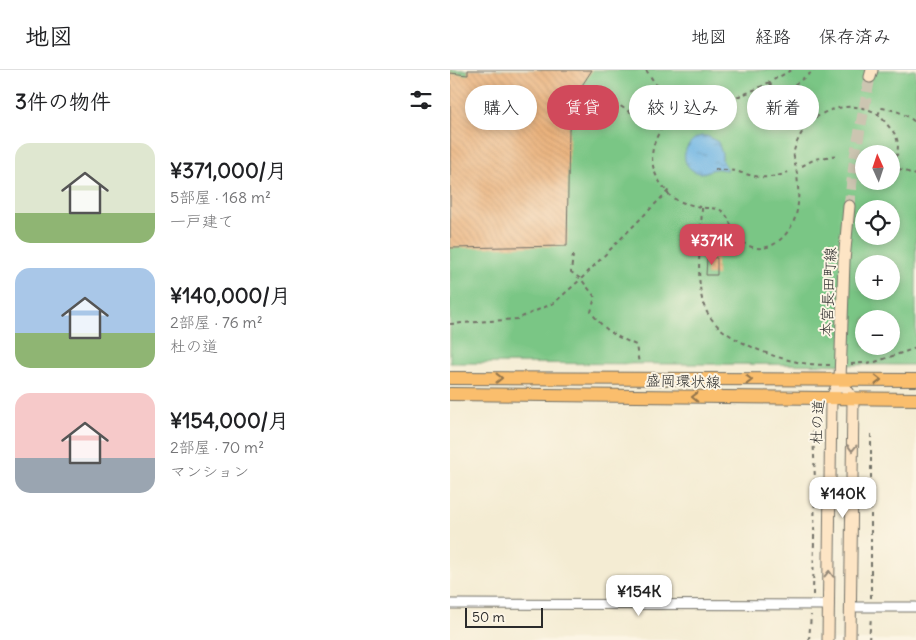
<!DOCTYPE html>
<html lang="ja">
<head>
<meta charset="utf-8">
<style>
	:root { --surface:#fff; --page:#f2f2f2; --text:#202124; --muted:#757577; --line:#e0e0e0; --accent:#d1495b }
	body { margin:0; font-family:Delius,"Klee One",sans-serif; background:var(--page); color:var(--text); height:100vh; display:flex; flex-direction:column; font-size:19px; white-space:nowrap }
	* { box-sizing:border-box; margin:0 }
	p { font-size:16px; color:var(--muted) }
	.icon { flex:none; width:28px; height:28px; fill:none; stroke:currentColor; stroke-width:2; stroke-linecap:round; stroke-linejoin:round }
	.map { position:relative; flex:1; overflow:hidden }
	.sheet { display:flex; flex-direction:column; background:var(--surface); width:450px }
	.sheet>* { flex:none }
	.top-card { position:absolute; left:15px; top:15px; width:375px; height:45px; display:flex; gap:10px }
	.needle { width:32px; rotate:357deg }
	.tools { position:absolute; left:405px; top:75px; display:grid; gap:10px }
	.tools a { display:grid; place-items:center; width:45px; height:45px; border-radius:50%; background:var(--surface); box-shadow:0 2px 8px #0003; font-size:25px }
	.scale { position:absolute; left:15px; bottom:12px; width:78px; box-sizing:border-box; padding-left:5px; border:2px solid #2b2b2b; border-top:0; font-size:14px; line-height:18px; white-space:nowrap; color:#2b2b2b; -webkit-text-stroke:4px #fcf5e5; paint-order:stroke }
	.price { position:absolute; translate:-50% -42px; padding:0 11px; border-radius:10px; background:#fff; color:#222; font-size:16px; line-height:32px; filter:drop-shadow(0 1px 2px #0008) }
	.price::after { content:''; position:absolute; left:50%; top:30px; width:15px; height:11px; margin-left:-8px; background:inherit; clip-path:polygon(0 0,100% 0,50% 100%) }
	.price.on { background:var(--accent); color:#fff }
	ul { padding:0; list-style:none }
	li { display:flex; align-items:center; gap:15px; height:125px; padding:0 15px }
	li span { display:grid; place-items:center; flex:none; width:140px; height:100px; border-radius:15px; color:#555 }
	li>.icon { margin-inline-start:auto }
	span .icon { width:60px; height:60px; fill:#fffc; stroke-width:1 }
	li b { font-size:21px }
	h2 { display:flex; justify-content:space-between; align-items:center; height:60px; padding:0 15px; font-size:21px }
	.pill { padding:0 18px; border-radius:22px; background:var(--surface); box-shadow:0 2px 8px #0003; font-size:18px; line-height:45px }
	.pill.on { background:var(--accent); color:#fff }
	header { display:flex; align-items:center; gap:30px; box-sizing:border-box; height:70px; padding:0 25px; background:var(--surface); border-bottom:1px solid var(--line) }
	header strong { font-size:24px }
	nav { display:flex; gap:28px; margin-inline-start:auto; font-size:18px }
	main { display:flex; flex:1; min-height:0 }
	.map>svg:first-child { display:block }
	.park { fill:#7ac685; stroke:#527858; fill-rule:evenodd }
	.water { fill:url(#water-ripples); stroke:#4c7088 }
	.building { fill:url(#building-back-hatch) }
	.lines { fill:none; stroke-linecap:round; stroke-linejoin:round }
	.secondary-tunnel { stroke:#ccc5b1; stroke-width:11; stroke-dasharray:11 5.5; stroke-linecap:butt }
	.minor-casing { stroke:#716f66; stroke-width:11 }
	.secondary-casing { stroke:#716f66; stroke-width:13 }
	.primary-casing { stroke:#716f66; stroke-width:14 }
	.path { stroke:#716f66; stroke-width:2; stroke-dasharray:4 4; stroke-linecap:butt }
	.minor { stroke:#fff; stroke-width:9 }
	.secondary { stroke:#fde5c5; stroke-width:11 }
	.primary { stroke:#fabe6d; stroke-width:12 }
	.oneway { stroke:#92744c }
	.oneway2 { stroke:#948878 }
	.labels { text-anchor:middle; dominant-baseline:central; stroke-width:4; stroke-linejoin:round; paint-order:stroke }
	.street-label { font-size:15px; fill:#2b2b2b; stroke:#fcf5e5 }
</style>
</head>
<body>
<header>
<strong>地図</strong>
<nav><a>地図</a><a>経路</a><a>保存済み</a></nav>
</header>
<main>
<section class="sheet">
<h2>3件の物件<svg class="icon" aria-label="filters" viewBox="0 0 24 24"><path d="M4 7h16M4 17h16"/><circle cx="9" cy="7" r="2"/><circle cx="15" cy="17" r="2"/></svg></h2>
<ul>
<li><span style="background:linear-gradient(#dfe7d0 70%,#8fb573 0)"><svg class="icon" aria-label="home" viewBox="0 0 24 24"><path d="M3 11l9-7 9 7M6 9v11h12V9"/></svg></span><div><b>¥371,000/月</b><p>5部屋 · 168 m²</p><p>一戸建て</p></div></li>
<li><span style="background:linear-gradient(#a9c7e8 65%,#8fb573 0)"><svg class="icon" aria-label="home" viewBox="0 0 24 24"><path d="M3 11l9-7 9 7M6 9v11h12V9"/></svg></span><div><b>¥140,000/月</b><p>2部屋 · 76 m²</p><p>杜の道</p></div></li>
<li><span style="background:linear-gradient(#f6c9c9 65%,#9aa5b1 0)"><svg class="icon" aria-label="home" viewBox="0 0 24 24"><path d="M3 11l9-7 9 7M6 9v11h12V9"/></svg></span><div><b>¥154,000/月</b><p>2部屋 · 70 m²</p><p>マンション</p></div></li>
</ul>
</section>
<div class="map">
<svg width="466" height="570" viewBox="0 0 466 570">
	<defs>
		<pattern id="water-ripples" width="26" height="14" patternUnits="userSpaceOnUse" patternTransform="scale(1.25)"><rect width="26" height="14" fill="#6cb4e4"/><path d="M2 4q2-2 4 0t4 0M15 11q2-2 4 0t4 0" fill="none" stroke="#5993b9"/></pattern>
		<pattern id="building-back-hatch" width="6" height="6" patternUnits="userSpaceOnUse" patternTransform="scale(1.25)"><rect width="6" height="6" fill="#eab27d"/><path d="M-1 5l2 2M0 0l6 6M5-1l2 2" fill="none" stroke="#c9996c"/></pattern>
	</defs>
	<rect width="100%" height="100%" fill="#fcf5e5"/>
	<filter id="ink" filterUnits="userSpaceOnUse"><feTurbulence type="fractalNoise" baseFrequency=".02" numOctaves="2"/><feDisplacementMap in="SourceGraphic" scale="10" xChannelSelector="R" yChannelSelector="G"/><feConvolveMatrix kernelMatrix="1 2 1 2 8 2 1 2 1" color-interpolation-filters="sRGB"/></filter>
	<filter id="wash" filterUnits="userSpaceOnUse"><feTurbulence type="fractalNoise" baseFrequency=".0096" numOctaves="4" result="noise"/><feDisplacementMap in="SourceGraphic" scale="20" xChannelSelector="R" yChannelSelector="G"/><feGaussianBlur stdDeviation="1.12" result="paint"/><feColorMatrix in="noise" values="0 0 0 0 0 0 0 0 0 0 0 0 0 0 0 0 0 1.4 0 .05"/><feComposite in="paint" operator="in"/></filter>
	<g filter="url(#wash)">
		<rect width="100%" height="100%" fill="#f4ecd3"/>
		<path class="park" d="M0 0H466V295L0 293ZM414 84H441V111H414ZM414 139H441V166H414ZM414 194H441V221H414ZM414 249H441V276H414Z"/>
		<path class="water" d="M251 66H257L268 72 272 84V90L277 100C274 100 268 98 265 99 258 100 254 105 246 102 227 94 234 71 251 66Z"/>
		<g id="blocks">
			<path class="building" d="M18 0H142L131 17 124 30 119 60 117 176 0 178V3L18 5Z
				M257 187 267 188V205H256Z"/>
		</g>
	</g>
	<g filter="url(#ink)">
		<use href="#blocks" fill-opacity="0" stroke="#716f66" stroke-width="1"/>
		<g class="lines">
			<path class="secondary-tunnel" d="M399 136 405 86 420 7"/>
			<g class="minor-casing">
				<path id="minor" d="M0 534 379 535
					M401 537H466"/>
			</g>
			<g class="secondary-casing">
				<path id="secondary" d="M420 7 422 0
					M390 310 403 329 400 570
					M378 570 381 329 390 310 394 191 399 136"/>
			</g>
			<g class="primary-casing">
				<path id="primary" d="M0 308 466 310
					M0 324 466 329"/>
			</g>
			<path class="path" d="M196 0 224 41
				M341 0C322 11 303 22 283 28 262 35 236 29 220 48 200 70 195 94 214 118 217 122 220 127 225 129 232 133 242 135 250 137 257 139 266 137 272 141 281 148 280 158 287 167 294 175 306 181 317 177 325 175 330 170 335 165 351 147 349 125 347 104 346 97 343 89 344 81 346 73 350 65 355 58 370 38 402 31 424 42 431 46 435 52 440 58 448 66 449 74 447 85L441 89
				M320 13 323 20 329 23 338 19 365 0
				M150 24 209 59
				M428 45 431 38C446 40 455 43 466 53
				M352 96 365 89 388 85
				M441 96 466 105
				M265 99C272 100 280 100 286 101 304 107 320 111 338 102
				M252 138C251 165 246 203 252 229 254 240 262 251 270 258 286 272 322 287 343 291 355 294 368 295 381 295
				M123 185 121 202 131 209 145 227 141 242C155 261 165 266 186 275L189 294
				M0 254 67 249 104 233 131 209 219 120
				M401 294 425 292 466 278
				M363 525 365 411 363 361
				M421 528V361
				M359 570 361 545
				M419 570 421 547"/>
			<use href="#minor" class="minor"/>
			<use href="#secondary" class="secondary"/>
			<use href="#primary" class="primary"/>
		</g>
		<defs><path id="oneway-chevron" d="M-2-3.5L2.5 0L-2 3.5" fill="none" stroke-width="1.6" stroke-linecap="round" stroke-linejoin="round" transform="scale(1.25)"/></defs>
		<g class="oneway">
			<use href="#oneway-chevron" transform="translate(49 308)"/>
			<use href="#oneway-chevron" transform="translate(299 310)"/>
			<use href="#oneway-chevron" transform="translate(428 310)"/>
			<use href="#oneway-chevron" transform="translate(245 327) rotate(-179)"/>
		</g>
		<g class="oneway2">
			<use href="#oneway-chevron" transform="translate(402 378) rotate(91)"/>
			<use href="#oneway-chevron" transform="translate(379 504) rotate(-89)"/>
		</g>
	</g>
	<g class="labels">
		<g class="street-label">
			<text transform="translate(378 222) rotate(-87)">本宮長田町線</text>
			<text transform="translate(233 311) rotate(1)">盛岡環状線</text>
			<text transform="translate(367 352) rotate(-87)">杜の道</text>
		</g>
	</g>
</svg>
<div class="tools">
<a><svg class="needle" viewBox="-14 -14 28 28"><path d="M0-13l5 13h-10z" fill="#e53935"/><path d="M0 13l5-13h-10z" fill="#757577"/></svg></a>
<a><svg class="icon" aria-label="locate" viewBox="0 0 24 24"><circle cx="12" cy="12" r="6"/><path d="M12 2v4M12 18v4M2 12h4M18 12h4"/></svg></a>
<a>+</a>
<a>−</a>
</div>
<div class="scale">50 m</div>
<b class="price on" style="left:262px;top:196px">¥371K</b>
<b class="price" style="left:393px;top:449px">¥140K</b>
<b class="price" style="left:189px;top:547px">¥154K</b>
<div class="top-card">
<a class="pill">購入</a>
<a class="pill on">賃貸</a>
<a class="pill">絞り込み</a>
<a class="pill">新着</a>
</div>
</div>
</main>
</body>
</html>
